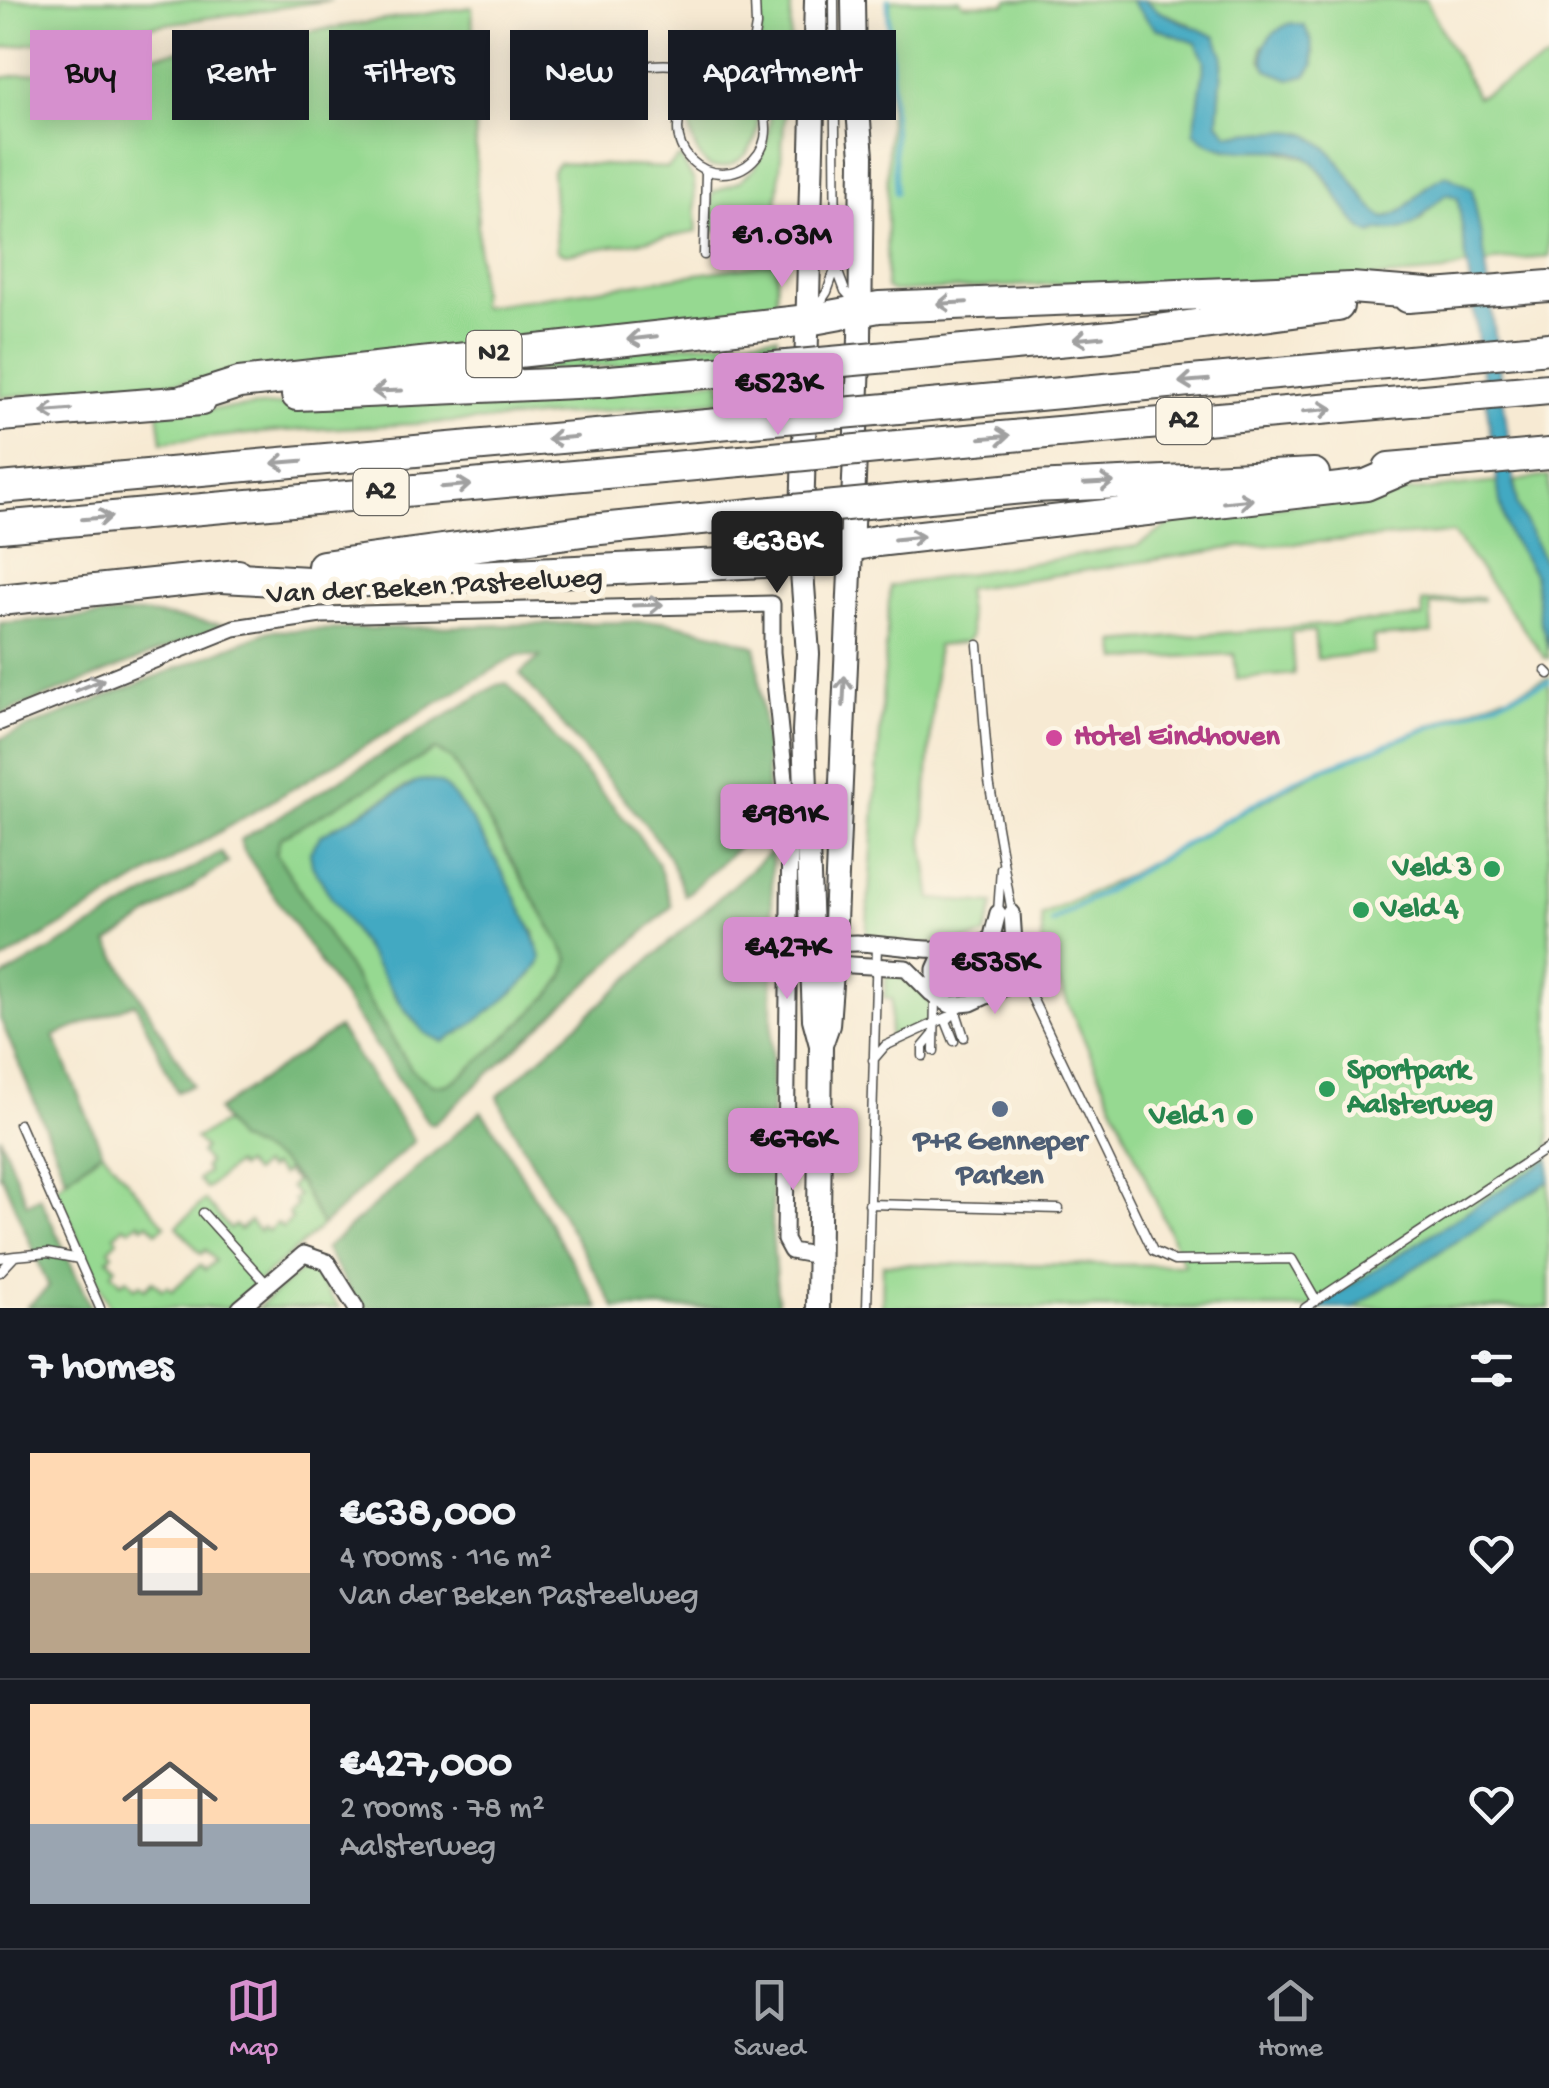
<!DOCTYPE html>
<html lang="en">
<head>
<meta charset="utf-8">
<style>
	:root { --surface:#171b24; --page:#242831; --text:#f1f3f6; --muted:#9ea1a6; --line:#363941; --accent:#d690ce }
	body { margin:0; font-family:"Gochi Hand",sans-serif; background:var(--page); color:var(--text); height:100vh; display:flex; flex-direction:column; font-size:38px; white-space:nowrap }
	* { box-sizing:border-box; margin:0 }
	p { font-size:32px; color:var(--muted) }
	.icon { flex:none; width:55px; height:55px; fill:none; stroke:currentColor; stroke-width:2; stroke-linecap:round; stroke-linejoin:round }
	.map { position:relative; height:1308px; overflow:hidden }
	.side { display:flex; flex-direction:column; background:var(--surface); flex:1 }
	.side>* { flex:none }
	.hud { position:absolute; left:30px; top:30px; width:1000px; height:90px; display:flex; gap:20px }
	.price { position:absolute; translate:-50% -85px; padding:0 22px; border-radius:10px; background:var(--accent); color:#111; font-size:32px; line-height:65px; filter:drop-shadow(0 2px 5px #0008) }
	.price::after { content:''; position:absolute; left:50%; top:60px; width:30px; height:22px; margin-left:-15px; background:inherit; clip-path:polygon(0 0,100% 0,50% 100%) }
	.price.current { background:#222; color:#fff }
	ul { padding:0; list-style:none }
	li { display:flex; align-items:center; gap:30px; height:250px; padding:0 30px }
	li+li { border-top:2px solid var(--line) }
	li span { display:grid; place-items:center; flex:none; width:280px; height:200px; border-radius:0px; color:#555 }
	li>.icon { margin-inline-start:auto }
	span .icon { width:120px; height:120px; fill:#fffc; stroke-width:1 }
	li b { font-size:42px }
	h2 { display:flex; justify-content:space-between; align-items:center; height:120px; padding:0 30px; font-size:42px }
	.tag { padding:0 35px; border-radius:0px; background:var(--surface); box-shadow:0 5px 25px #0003; font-size:35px; line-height:90px }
	.tag.current { background:var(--accent); color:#111 }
	.tabs { display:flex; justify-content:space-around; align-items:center; height:140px; border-top:2px solid var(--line); background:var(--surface); font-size:28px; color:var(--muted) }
	.tabs a { display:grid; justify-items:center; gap:5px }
	.tabs .current { color:var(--accent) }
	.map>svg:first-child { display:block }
	.green { fill:#96d991; stroke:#60825e; stroke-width:2.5; fill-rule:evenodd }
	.forest { fill:#78b97b; stroke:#527253; stroke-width:2.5; fill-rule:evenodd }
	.water { fill:#42a9c2; stroke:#366a76; stroke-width:2.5 }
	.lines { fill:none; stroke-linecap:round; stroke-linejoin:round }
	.stream { stroke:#42a9c2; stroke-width:5 }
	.lane-casing { stroke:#4a4844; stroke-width:11 }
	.street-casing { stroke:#4a4844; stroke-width:19 }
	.secondary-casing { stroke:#4a4844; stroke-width:26 }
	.highway-casing { stroke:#4a4844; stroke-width:34 }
	.lane { stroke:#fff; stroke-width:8 }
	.street { stroke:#fff; stroke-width:15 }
	.secondary { stroke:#fff; stroke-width:22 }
	.highway { stroke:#fff; stroke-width:30 }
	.highway-bridge-casing { stroke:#4a4844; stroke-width:34; stroke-linecap:butt }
	.highway-bridge { stroke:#fff; stroke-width:30 }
	.oneway { stroke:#a0a0a0 }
	.hotel-dot { fill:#d1479c; stroke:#fcf5e5; stroke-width:4 }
	.leisure-dot { fill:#2e9e5b; stroke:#fcf5e5; stroke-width:4 }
	.service-dot { fill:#5c6f8a; stroke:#fcf5e5; stroke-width:4 }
	.labels { text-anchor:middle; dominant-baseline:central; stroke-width:10; stroke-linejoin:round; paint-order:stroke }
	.shield { fill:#fcf5e5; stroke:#6a6863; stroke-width:2.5 }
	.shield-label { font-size:28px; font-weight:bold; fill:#2b2b2b }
	.street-label { font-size:30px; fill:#2b2b2b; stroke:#fcf5e5 }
	.hotel-label { font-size:30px; font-weight:bold; fill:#b23c85; stroke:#fcf5e5; text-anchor:start }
	.leisure-label { font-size:30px; font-weight:bold; fill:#27864d; stroke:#fcf5e5; text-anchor:end }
	.service-label { font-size:30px; font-weight:bold; fill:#4e5e75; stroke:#fcf5e5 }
</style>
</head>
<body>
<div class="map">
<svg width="1549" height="1308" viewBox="0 0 1549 1308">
	<rect width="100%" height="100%" fill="#fcf5e5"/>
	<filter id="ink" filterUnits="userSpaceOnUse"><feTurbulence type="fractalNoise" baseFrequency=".01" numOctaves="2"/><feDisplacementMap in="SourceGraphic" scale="20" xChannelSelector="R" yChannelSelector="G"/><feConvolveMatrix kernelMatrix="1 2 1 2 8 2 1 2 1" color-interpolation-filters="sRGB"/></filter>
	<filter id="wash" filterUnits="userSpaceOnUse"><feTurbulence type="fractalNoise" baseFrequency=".0048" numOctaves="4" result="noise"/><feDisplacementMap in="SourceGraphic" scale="40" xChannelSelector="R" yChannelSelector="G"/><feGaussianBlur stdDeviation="2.25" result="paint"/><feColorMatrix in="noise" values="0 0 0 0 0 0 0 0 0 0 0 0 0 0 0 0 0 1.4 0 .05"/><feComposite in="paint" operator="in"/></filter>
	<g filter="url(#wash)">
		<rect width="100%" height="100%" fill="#f7ead3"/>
		<path class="green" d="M0 0H332L0 48Z
			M761 0H791L790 55 775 227 711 231 712 193 740 181 755 168 767 141 770 120 753 81 760 44Z
			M890 0H960L963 4H1005L1009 0H1131L1155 28 1196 42 1205 61 1194 132 1227 150H1276L1312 160 1355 221 1379 229 1401 230 1421 220 1435 201 1447 194 1458 198 1467 265 1444 272 1350 280 1164 285 1071 283 893 292 886 288Z
			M1144 0H1426L1477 97 1549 59V257L1496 261 1484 265 1472 190 1425 187C1412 204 1404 214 1382 218L1366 205 1332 155 1261 132 1228 134 1218 123 1223 55 1189 23 1160 12ZM1304 27 1314 53 1267 70 1261 59 1262 46Z
			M472 7 480 307 777 262 776 312 717 324 180 382 0 397V78Z
			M729 89C781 105 755 174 710 167 690 153 681 110 704 94 711 89 720 90 729 89Z
			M680 157 694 181 697 232 566 254 557 251 552 171 559 163 668 168Z
			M777 336V349L723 358 573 369 317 380Z
			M721 380 722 390 762 385V397L512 419 281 431 162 442 158 412Z
			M1549 476V583L1547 568 1517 505 1515 481Z
			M1497 482 1509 535 1534 573 1549 658H1545L1453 533 1239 547 965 589 971 636 966 642 937 646 923 842 932 899 994 904 985 935C945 949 907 942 866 938L890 586 1137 546 1184 516Z
			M1482 597 1483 600 1430 605 1432 633 1373 637 1374 653 1317 659 1314 631 1291 633 1294 674 1237 679 1234 654 1118 660 1115 642 1423 617 1422 602Z
			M1549 677V1308H882L883 1264 1184 1265 1043 947 1041 916 1120 879 1317 772 1504 695 1505 697Z
			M435 750 452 759 569 959C567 970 563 980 556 988 541 1005 466 1077 448 1084 433 1089 422 1078 412 1070L276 853 280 838ZM428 780 534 932 540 963 531 976 460 1033H425C373 980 350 901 321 835L405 787Z
			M887 970 898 971 930 998V1021L889 1041 892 999 884 998Z
			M226 1122C239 1143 257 1146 277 1159 299 1174 310 1203 322 1226L229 1308H110L55 1188 102 1151 165 1225 157 1232 148 1223 143 1227 139 1222 130 1230 124 1226 114 1235 118 1240 109 1249 113 1254 108 1259 116 1267 112 1273 121 1283 127 1279 135 1288 140 1284 145 1289 153 1281 162 1290 167 1286 172 1291 200 1265 205 1270 215 1261 206 1250 201 1254 177 1226 205 1200 230 1229 235 1225 240 1230 250 1221 259 1231 263 1227 268 1231 277 1223 282 1228 292 1219 288 1214 297 1205 293 1200 298 1196 290 1187 295 1181 285 1171 281 1175 272 1166 267 1170 262 1165 253 1173 244 1164 239 1168 235 1164 206 1189 198 1180 207 1172 204 1167 208 1163 200 1153 204 1148 195 1138Z
			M311 1261 314 1272 339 1308H257Z"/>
		<path class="forest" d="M142 613 225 625 0 715V623Z
			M664 621 723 635 756 647 766 747 768 819 685 896 669 857 647 826 520 674 540 657 518 655 0 962V739L269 631Z
			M507 683 636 832 658 863 672 906 434 1124H429L244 851 240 840 497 685ZM435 750 452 759 569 959C567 970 563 980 556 988 541 1005 465 1077 448 1084 433 1089 422 1078 412 1070L276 853 280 838Z
			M772 850V1229L778 1308H615L506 1116 498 1096Z
			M221 852 228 863 108 943 193 1085 177 1092 135 1003 54 1036 102 1151 66 1178 0 1018V979Z
			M338 1028 414 1141 322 1226 299 1182 279 1161 236 1139 217 1110Z
			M481 1111 496 1131 599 1308H360L325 1249Z
			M0 1136 27 1204 40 1197 91 1308 27 1307 49 1287 1 1174 0 1177Z"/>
		<path class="water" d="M1144 0 1160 12 1216 37 1223 55 1218 122 1228 134C1248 133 1291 127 1308 135 1342 151 1355 195 1383 218 1405 214 1409 203 1424 189 1430 183 1439 179 1447 175L1472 189 1485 258 1517 505 1547 568 1549 648 1540 620 1534 573 1509 535 1500 502 1458 198 1447 194C1430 204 1422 223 1403 229 1392 232 1383 227 1372 234 1348 227 1333 179 1313 162 1282 135 1229 168 1194 132L1205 61 1196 43 1155 28 1131 1Z
			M1291 23 1304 26 1311 39 1314 65 1306 76 1290 79 1267 70C1256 47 1270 32 1291 23Z
			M418 781C427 780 433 780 441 784 469 803 535 925 541 959 534 983 467 1029 443 1042L425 1033 404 1008 331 897 312 865 310 852 321 835Z
			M1549 1159V1181L1353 1308H1316Z"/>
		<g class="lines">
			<path class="stream" d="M888 0 896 193
				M1052 922 1297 779 1549 681
				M945 983 994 954"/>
		</g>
	</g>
	<g filter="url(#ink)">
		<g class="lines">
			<g class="lane-casing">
				<path id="lane" d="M651 65C676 63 697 65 713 86
					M678 129a44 44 0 1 1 88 0a44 44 0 1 1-88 0Z
					M744 92 756 26 755 0
					M704 255 706 171
					M836 267 845 291 855 302
					M815 310 827 292 836 267 834 0
					M978 645 989 781 1012 913
					M1546 671 1549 674
					M998 913 1001 868
					M1023 979 1153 1251 1174 1261 1292 1259 1315 1299
					M956 1012 964 1037
					M954 1041 946 1021 963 1005
					M934 1051 935 996
					M923 1056V1047L934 1034
					M873 1060 885 1046 948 1017
					M19 1124 100 1308
					M869 1204 1059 1209
					M203 1213 267 1284
					M15 1256 48 1253 79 1259
					M0 1258 15 1256 0 1272
					M867 1308 877 945
					M1305 1308 1549 1147"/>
			</g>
			<g class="street-casing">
				<path id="street" d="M0 722 234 628 321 615 772 604V652L790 828 785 1240 791 1251 819 1256
					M991 940 998 913
					M827 947C864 936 906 952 944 949 969 947 989 938 1014 943
					M825 959 833 964 906 968 931 993 950 1005 971 1003 1023 979 1014 943 1012 913
					M935 996V969L944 949
					M240 1308 304 1254 327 1262 356 1308"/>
			</g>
			<g class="secondary-casing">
				<path id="secondary" d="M816 0 801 558 808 654 804 731 814 1019 821 1045 818 1308
					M822 1042 828 1025 834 945 860 339 862 156 854 65 853 0"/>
			</g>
			<g class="highway-casing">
				<path id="highway" d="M1408 297 1549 286
					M899 356 1112 336 1338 306
					M297 395 598 382 764 368
					M182 401 239 383 808 320 879 307 1351 288 1427 294
					M898 408 1549 348
					M0 416 201 400
					M898 446 1549 389
					M1389 468 1549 454
					M0 488 763 420
					M898 500 1034 487 1314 474
					M0 527 763 459
					M323 566 590 530 762 513
					M222 577 326 583 764 562 877 541 1366 485 1408 467
					M0 600 238 575"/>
			</g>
			<use href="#lane" class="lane"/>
			<use href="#street" class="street"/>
			<use href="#secondary" class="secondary"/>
			<use href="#highway" class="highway"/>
			<g class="highway-bridge-casing">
				<path id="highway-bridge" d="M764 368 899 356
					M763 420 898 408
					M763 459 898 446
					M762 513 898 500"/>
			</g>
			<use href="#highway-bridge" class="highway-bridge"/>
		</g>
		<defs><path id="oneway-shaft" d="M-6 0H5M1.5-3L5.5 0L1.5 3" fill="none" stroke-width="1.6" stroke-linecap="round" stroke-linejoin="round" transform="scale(2.5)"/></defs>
		<g class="oneway">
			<use href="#oneway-shaft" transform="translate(952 303) rotate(177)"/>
			<use href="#oneway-shaft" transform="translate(642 338) rotate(173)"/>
			<use href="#oneway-shaft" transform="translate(1088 338) rotate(174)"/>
			<use href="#oneway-shaft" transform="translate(1194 381) rotate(175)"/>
			<use href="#oneway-shaft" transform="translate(387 391) rotate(178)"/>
			<use href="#oneway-shaft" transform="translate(1318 410) rotate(-5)"/>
			<use href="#oneway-shaft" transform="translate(56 411) rotate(175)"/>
			<use href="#oneway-shaft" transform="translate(995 437) rotate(-5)"/>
			<use href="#oneway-shaft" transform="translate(562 438) rotate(175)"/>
			<use href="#oneway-shaft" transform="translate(287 462) rotate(175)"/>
			<use href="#oneway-shaft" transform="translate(1099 483) rotate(-3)"/>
			<use href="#oneway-shaft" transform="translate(456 486) rotate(-5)"/>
			<use href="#oneway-shaft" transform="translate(1238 501) rotate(-6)"/>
			<use href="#oneway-shaft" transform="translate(97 518) rotate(-5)"/>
			<use href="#oneway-shaft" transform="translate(909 538) rotate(-6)"/>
			<use href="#oneway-shaft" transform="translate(648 605) rotate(-2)"/>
			<use href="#oneway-shaft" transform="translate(90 685) rotate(-22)"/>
			<use href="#oneway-shaft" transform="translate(844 691) rotate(-87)"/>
		</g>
	</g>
	<circle class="hotel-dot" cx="1054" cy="738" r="10"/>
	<g class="leisure-dot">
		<circle cx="1492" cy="869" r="10"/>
		<circle cx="1361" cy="910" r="10"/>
		<circle cx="1327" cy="1089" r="10"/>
		<circle cx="1245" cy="1117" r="10"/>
	</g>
	<circle class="service-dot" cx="1000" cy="1109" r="10"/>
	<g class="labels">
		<g class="shield">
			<rect x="466.5" y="331" width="55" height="46" rx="8"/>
			<rect x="1156.5" y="398" width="55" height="46" rx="8"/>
			<rect x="353.5" y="469" width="55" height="46" rx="8"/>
		</g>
		<g class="shield-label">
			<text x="494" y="354">N2</text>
			<text x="1184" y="421">A2</text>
			<text x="381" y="492">A2</text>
		</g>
		<g class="street-label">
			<text transform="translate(435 588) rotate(-3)">Van der Beken Pasteelweg</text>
		</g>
		<g class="hotel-label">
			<text x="1074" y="738">Hotel Eindhoven</text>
		</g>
		<g class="leisure-label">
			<text x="1472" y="869">Veld 3</text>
			<text x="1381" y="910" text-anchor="start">Veld 4</text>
			<text x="1347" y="1072" text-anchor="start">Sportpark<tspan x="1347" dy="34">Aalsterweg</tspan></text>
			<text x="1225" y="1117">Veld 1</text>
		</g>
		<g class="service-label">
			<text x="1000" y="1143">P+R Genneper<tspan x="1000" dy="34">Parken</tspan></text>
		</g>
	</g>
</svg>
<b class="price" style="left:782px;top:290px">€1.03M</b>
<b class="price" style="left:778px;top:438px">€523K</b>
<b class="price current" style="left:777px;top:596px">€638K</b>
<b class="price" style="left:784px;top:869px">€981K</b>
<b class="price" style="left:787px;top:1002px">€427K</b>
<b class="price" style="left:995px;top:1017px">€535K</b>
<b class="price" style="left:793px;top:1193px">€676K</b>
<div class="hud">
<a class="tag current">Buy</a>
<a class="tag">Rent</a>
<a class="tag">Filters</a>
<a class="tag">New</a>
<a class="tag">Apartment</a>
</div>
</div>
<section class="side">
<h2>7 homes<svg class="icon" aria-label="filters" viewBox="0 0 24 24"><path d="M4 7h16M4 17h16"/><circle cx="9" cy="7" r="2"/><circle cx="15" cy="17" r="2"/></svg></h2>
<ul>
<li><span style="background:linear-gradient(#ffd9b3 60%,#b9a48a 0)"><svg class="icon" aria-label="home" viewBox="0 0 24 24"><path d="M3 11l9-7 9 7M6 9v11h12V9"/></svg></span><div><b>€638,000</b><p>4 rooms · 116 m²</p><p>Van der Beken Pasteelweg</p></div><svg class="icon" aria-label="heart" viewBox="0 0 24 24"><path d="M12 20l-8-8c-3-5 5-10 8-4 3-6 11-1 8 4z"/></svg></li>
<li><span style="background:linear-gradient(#ffd9b3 60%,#9aa5b1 0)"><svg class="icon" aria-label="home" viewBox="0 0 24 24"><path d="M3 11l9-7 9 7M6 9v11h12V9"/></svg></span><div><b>€427,000</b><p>2 rooms · 78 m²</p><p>Aalsterweg</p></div><svg class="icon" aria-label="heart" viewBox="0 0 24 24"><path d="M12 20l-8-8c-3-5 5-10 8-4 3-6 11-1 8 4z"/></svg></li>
</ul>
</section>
<nav class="tabs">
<a class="current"><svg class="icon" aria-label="map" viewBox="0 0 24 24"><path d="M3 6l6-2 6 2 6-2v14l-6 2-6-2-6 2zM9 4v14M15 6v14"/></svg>Map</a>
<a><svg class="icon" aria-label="saved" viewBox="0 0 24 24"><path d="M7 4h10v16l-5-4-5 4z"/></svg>Saved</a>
<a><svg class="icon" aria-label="home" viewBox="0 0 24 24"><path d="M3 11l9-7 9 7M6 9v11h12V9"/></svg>Home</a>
</nav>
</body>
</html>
